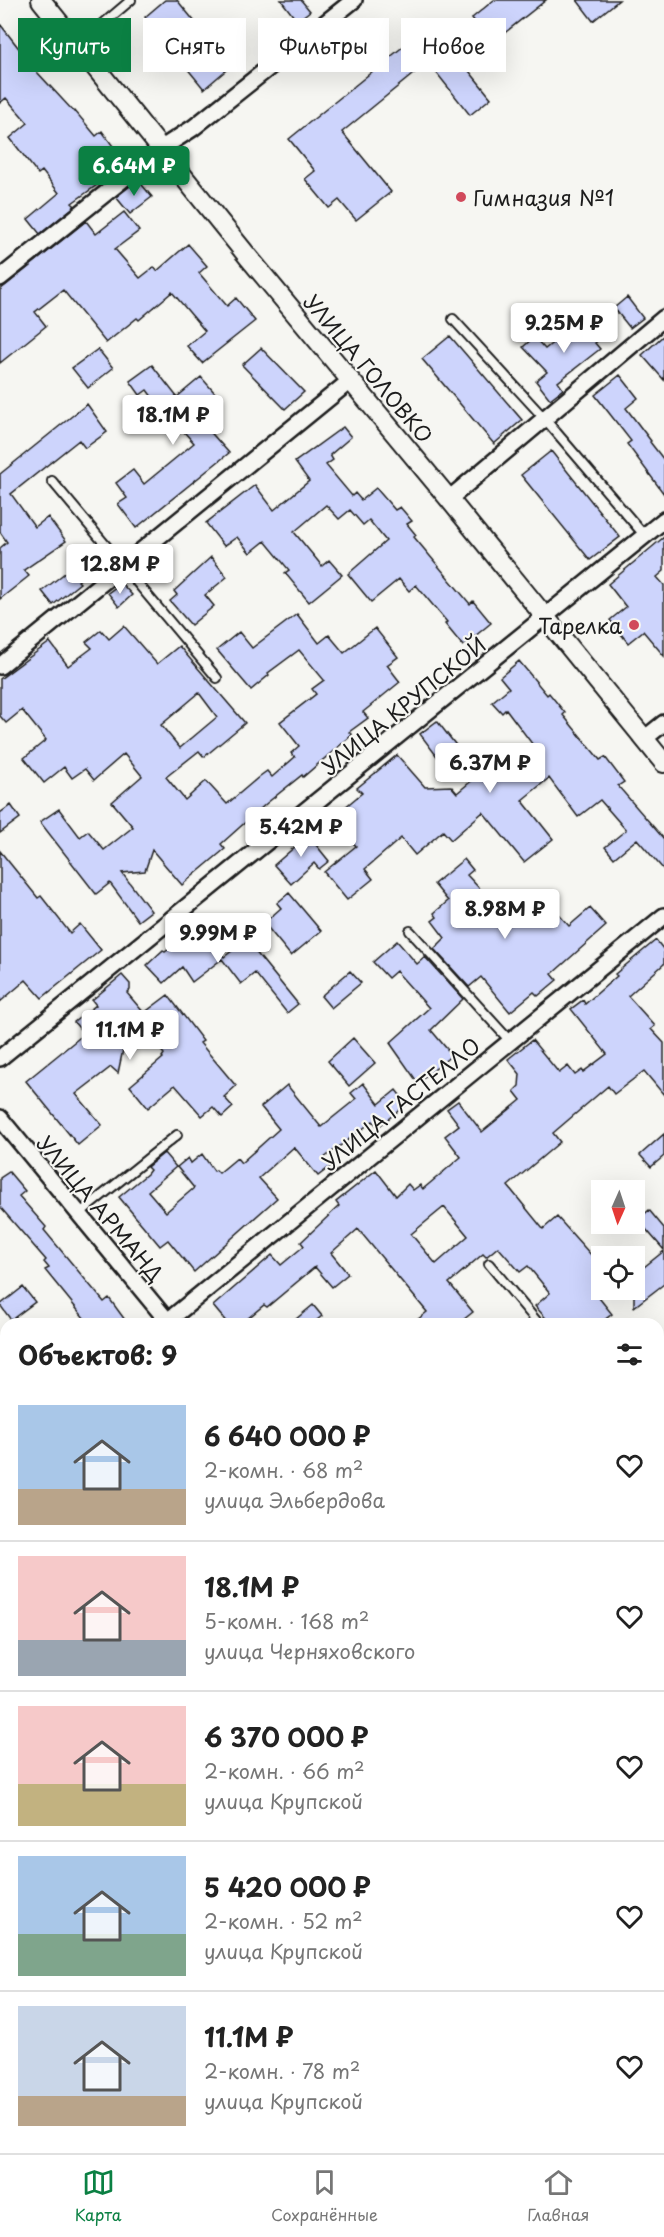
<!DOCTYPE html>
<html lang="ru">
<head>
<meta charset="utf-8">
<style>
	:root { --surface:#fff; --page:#f2f2f2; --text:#222; --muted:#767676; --line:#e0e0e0; --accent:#0b8043 }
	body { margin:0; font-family:"Playpen Sans",sans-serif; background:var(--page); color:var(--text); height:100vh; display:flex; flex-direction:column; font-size:22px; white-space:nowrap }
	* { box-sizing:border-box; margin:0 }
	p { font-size:20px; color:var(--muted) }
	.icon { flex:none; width:33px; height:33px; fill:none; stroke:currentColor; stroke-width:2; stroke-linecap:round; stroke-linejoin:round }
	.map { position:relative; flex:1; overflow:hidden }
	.details { position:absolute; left:0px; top:1318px; width:664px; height:836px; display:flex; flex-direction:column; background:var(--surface); border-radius:18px 18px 0 0; box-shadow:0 6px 24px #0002 }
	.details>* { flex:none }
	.banner { position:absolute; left:18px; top:18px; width:628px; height:54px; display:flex; gap:12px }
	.needle { width:39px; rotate:183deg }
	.controls { position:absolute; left:591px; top:1180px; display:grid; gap:12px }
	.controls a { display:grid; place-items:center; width:54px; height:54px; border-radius:0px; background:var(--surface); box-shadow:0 6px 24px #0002; font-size:30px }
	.price { position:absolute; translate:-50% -51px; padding:0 14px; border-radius:6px; background:#fff; color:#222; font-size:20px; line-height:39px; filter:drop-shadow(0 2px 3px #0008) }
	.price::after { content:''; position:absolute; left:50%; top:36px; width:18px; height:14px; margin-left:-9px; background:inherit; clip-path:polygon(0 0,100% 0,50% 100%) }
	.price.on { background:var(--accent); color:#fff }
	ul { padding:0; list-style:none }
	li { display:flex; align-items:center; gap:18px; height:150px; padding:0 18px }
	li+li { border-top:2px solid var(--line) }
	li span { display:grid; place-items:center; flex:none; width:168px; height:120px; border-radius:0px; color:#555 }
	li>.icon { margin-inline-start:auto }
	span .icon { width:72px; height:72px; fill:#fffc; stroke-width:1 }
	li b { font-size:26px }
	h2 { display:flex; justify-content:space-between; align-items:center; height:72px; padding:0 18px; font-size:26px }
	.tag { padding:0 21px; border-radius:0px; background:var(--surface); box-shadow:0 6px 24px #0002; font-size:21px; line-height:54px }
	.tag.on { background:var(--accent); color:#fff }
	.menu { display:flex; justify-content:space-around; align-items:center; height:84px; border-top:2px solid var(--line); background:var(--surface); font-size:16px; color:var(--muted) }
	.menu a { display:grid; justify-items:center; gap:3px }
	.menu .on { color:var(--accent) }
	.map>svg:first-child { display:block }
	.green { fill:#afeaaf; stroke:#668366; stroke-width:1.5 }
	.building { fill:#cdd4fc; stroke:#1c1c1c; stroke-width:1.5; fill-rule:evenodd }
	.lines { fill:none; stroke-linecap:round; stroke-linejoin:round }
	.service-casing { stroke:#1c1c1c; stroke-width:12 }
	.minor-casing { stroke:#1c1c1c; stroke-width:20 }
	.tertiary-casing { stroke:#1c1c1c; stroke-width:22 }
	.secondary-casing { stroke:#1c1c1c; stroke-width:26 }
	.service { stroke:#f6f6f2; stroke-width:8 }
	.minor { stroke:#f6f6f2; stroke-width:15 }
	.tertiary { stroke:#f6f6f2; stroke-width:18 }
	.secondary { stroke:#f6f6f2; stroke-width:21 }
	.poi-dot { fill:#d1495b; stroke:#f6f6f2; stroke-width:2 }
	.labels { text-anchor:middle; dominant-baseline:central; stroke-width:4.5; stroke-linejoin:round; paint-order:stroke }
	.poi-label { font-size:21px; fill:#1c1c1c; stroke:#f6f6f2; text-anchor:start }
	.street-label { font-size:21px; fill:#1c1c1c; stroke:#f6f6f2 }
</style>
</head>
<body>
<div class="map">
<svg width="664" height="2153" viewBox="0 0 664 2153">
	<rect width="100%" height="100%" fill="#f6f6f2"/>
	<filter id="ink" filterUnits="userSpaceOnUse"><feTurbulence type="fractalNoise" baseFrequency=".0167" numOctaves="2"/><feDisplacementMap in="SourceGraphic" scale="12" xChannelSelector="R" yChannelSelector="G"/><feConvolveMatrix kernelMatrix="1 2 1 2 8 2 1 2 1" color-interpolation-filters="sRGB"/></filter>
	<g filter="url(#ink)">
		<path class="green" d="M664 2085V2153H596L601 2148H658L659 2090Z"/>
		<path class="building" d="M165 0H177L231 66 204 89 145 17Z
			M281 0H301L310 11 297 21Z
			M494 0H546L492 43 472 18Z
			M577 0H619L593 21Z
			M0 24 21 51 24 48 42 68 37 72 74 112 75 111 96 136 102 131 126 164 72 203 75 206 40 234 28 219 59 193 42 171 38 174 10 138 28 123 6 98 0 103Z
			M431 24 491 98 470 115 428 62 342 132 391 192 356 220 339 200 329 208 305 179 315 171 289 139Z
			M138 180 152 197 130 214 116 197Z
			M124 212 139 231 115 249 140 278 154 267 157 271 188 244 207 266 199 273 227 306 236 298 255 321 202 363 187 346 205 331 172 292 139 320 137 318 106 343 63 290 35 312 46 326 0 363V290L86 221 96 234Z
			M627 297 643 318 630 328 614 308Z
			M586 316 602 337 595 343 600 349 558 382 563 389 550 399 536 381 547 372 523 347 534 337 545 349Z
			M664 335V380L642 355Z
			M450 336 522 420 494 444 422 359Z
			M261 348 304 392 285 409 242 365Z
			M98 349 113 368 88 388 72 368Z
			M152 365 177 397 201 377 221 400 199 419 229 453 136 528 118 504 127 498 116 483 133 470 144 484 194 443 175 422 166 429 157 419 164 413 147 390 140 395 130 381Z
			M620 375 638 398 626 408 651 441 650 442 664 460V494L627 444 631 441 595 395Z
			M87 404 107 432 85 448 79 440 11 494 35 527 48 517 66 541 24 570 29 576 0 599V548L7 542 0 532V474Z
			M343 427 351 437 330 455 333 460 326 465 352 496 355 493 361 500 376 488 395 510 400 507 412 521 407 524 416 535 414 537 470 604 473 601 491 623 463 646 445 624 447 622 416 585 409 591 399 579 371 602 348 574 386 541 369 520 363 525 350 510 339 519 326 505 294 532 322 566 329 560 342 575 309 602 285 573 289 570 265 541 250 553 237 537 224 546 206 523 255 485 274 510 309 481 295 462Z
			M551 451 620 537 590 560 521 475Z
			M664 537V571L657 577 664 585V656L643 631 628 643 610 620 626 607 608 584Z
			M99 546 106 555 78 581 80 583 53 605 42 591Z
			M211 557 227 577 205 595 214 606 191 625 170 601 177 595 174 591Z
			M121 583 132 595 119 607 108 593Z
			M297 614 319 643 329 635 344 653 375 628 398 657 387 665 400 682 363 712 368 718 349 732 352 735 303 777 302 775 267 803 221 844 225 849 182 885 152 850 145 871 122 873 151 911 138 921 110 883 96 894 40 822 59 809 80 837 88 831 104 850 133 827 112 802 142 776 124 754 94 780 85 769 72 778 64 767 44 783 24 758 46 740 22 710 6 723 0 716V679L50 642 68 666 92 648 86 642 101 630 109 639 124 626 157 664 179 646 245 723 204 757 199 751 166 777 185 800 206 781 227 804 260 776 267 771 272 777 295 757 291 753 299 746 280 722 316 694 312 689 324 680 299 650 268 673 269 675 251 690 217 650 239 632 252 648ZM199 693 217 717 180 748 161 725Z
			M519 661 547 695 549 693 565 713 563 715 600 760 605 757 624 782 618 786 664 839V870L637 839 614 858 605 847 626 830 600 800 578 817 549 778 522 800 553 839 524 862 483 812 451 840 443 831 415 855 401 838 365 869 373 879 347 900 324 872 356 846 332 818 362 793 357 788 397 755 425 787 451 786 457 793 493 763 503 775 536 749 506 709 502 713 492 702 509 688 500 677Z
			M437 721 462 753 445 767 420 734Z
			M11 805 20 818 0 833V813Z
			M304 830 329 861 319 869 314 863 291 884 274 865 298 844 294 838Z
			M0 851 38 898 41 896 70 933 80 924 101 950 42 998 26 980 0 1002Z
			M464 859 473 870 467 875 502 913 504 911 515 923 544 898 569 926 590 908 606 926 552 974 557 980 538 996 534 992 510 1012 481 977 469 987 434 949 445 938 432 921 437 917 434 913 448 901 434 884Z
			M289 893 321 931 291 956 264 923 281 908 277 903Z
			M200 926 224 957 246 940 298 1004 287 1013 255 973 241 984 222 959 192 982 182 967 164 983 147 965 163 950 165 952Z
			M656 940 664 950V964L628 996 655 1026 651 1029 664 1043V1095L644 1071 614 1094 608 1086 553 1133 560 1142 508 1186 543 1229 557 1217 602 1267V1289L596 1294 612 1314 599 1324H551L535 1306 550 1293 528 1266 520 1272 498 1247 486 1257 483 1254 449 1283 473 1312 458 1324H412L427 1312 358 1229 331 1253 348 1274 332 1287 315 1267 267 1307 264 1305 241 1324H228L213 1306 272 1255 281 1265 304 1246 301 1242 339 1206 336 1202 376 1170 396 1196 408 1184 413 1190 420 1185 423 1189 461 1157 445 1136 459 1125 447 1109 458 1101 482 1132 521 1100 514 1091 519 1086 520 1074 508 1059 532 1040 559 1073 568 1066 575 1075 582 1070 583 1072 607 1054 571 1009 583 1000 585 1004 617 976 615 974ZM444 1207 468 1236 436 1264 411 1234Z
			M397 941 417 964 425 957 463 999 431 1030 452 1055 418 1083 390 1043 429 1008 396 971 388 978 373 962Z
			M350 971 361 983 331 1008 321 996Z
			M122 975 130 984V990L127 993 144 1013 168 995 203 1041 200 1043 236 1086 224 1097 233 1107 222 1117 213 1107 202 1116 175 1085 148 1108 130 1086 163 1058 162 1057 164 1054 141 1027 125 1040 118 1073 111 1067 76 1094 102 1125 78 1145 26 1081 84 1034 74 1022 96 1005 92 1000Z
			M353 1038 375 1063 349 1086 328 1061Z
			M363 1083 379 1104 396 1090 407 1104 378 1127 373 1121 324 1158 331 1166 318 1176 294 1147 259 1178 277 1198 194 1272 168 1240 160 1246 119 1197 147 1174 150 1170 147 1167 164 1153 176 1167 148 1191 166 1212 194 1188 177 1167 188 1158 191 1163 202 1154 214 1171 216 1170 219 1173 237 1158 241 1163 279 1129 261 1107 287 1085 321 1127 356 1099 351 1093Z
			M664 1134V1156L651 1167 640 1155Z
			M9 1172 25 1191 19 1196 46 1227 44 1230 104 1302 109 1298 128 1324H89L45 1270 49 1268 44 1262 46 1260 0 1207V1178Z
			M649 1210 664 1228V1250L638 1220Z
			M664 1251V1284L634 1307V1275Z
			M23 1287 35 1302 11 1320 0 1305Z
			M313 1305 322 1316 312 1324H290Z"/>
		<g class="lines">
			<g class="service-casing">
				<path id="service" d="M78 45 131 0
					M453 319 544 418 645 536
					M52 481 217 678
					M410 931 510 1041
					M80 1213 177 1135
					M489 1264 539 1324
					M0 1502 6 1510
					M0 1860 6 1867"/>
			</g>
			<g class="minor-casing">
				<path id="minor" d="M0 278 162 148 193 128 354 0
					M449 499 664 318
					M0 666 351 380
					M644 739 664 723
					M0 1058 664 520
					M0 1118 170 1324
					M164 1324 664 916
					M658 1351 664 1347
					M0 1457 6 1452
					M0 1885 6 1880"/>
			</g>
			<g class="tertiary-casing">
				<path id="tertiary" d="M41 0 249 258 449 499 664 763"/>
			</g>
			<g class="secondary-casing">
				<path id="secondary" d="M658 2037 664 2032
					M542 2153 547 2148"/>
			</g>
			<use href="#service" class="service"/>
			<use href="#minor" class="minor"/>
			<use href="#tertiary" class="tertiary"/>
			<use href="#secondary" class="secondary"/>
		</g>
	</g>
	<g class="poi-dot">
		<circle cx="461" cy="197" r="6"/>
		<circle cx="634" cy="625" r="6"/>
	</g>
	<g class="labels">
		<g class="poi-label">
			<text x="473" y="197">Гимназия №1</text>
			<text x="622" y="625" text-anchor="end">Тарелка</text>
		</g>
		<g class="street-label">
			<text transform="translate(369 368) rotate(50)">УЛИЦА ГОЛОВКО</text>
			<text transform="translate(403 705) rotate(-39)">УЛИЦА КРУПСКОЙ</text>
			<text transform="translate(400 1103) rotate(-39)">УЛИЦА ГАСТЕЛЛО</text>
			<text transform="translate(101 1208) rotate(50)">УЛИЦА АРМАНД</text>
		</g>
	</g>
</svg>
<div class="controls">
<a><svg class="needle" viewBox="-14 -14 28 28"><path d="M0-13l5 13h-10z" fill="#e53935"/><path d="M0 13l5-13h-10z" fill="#767676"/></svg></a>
<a><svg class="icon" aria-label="locate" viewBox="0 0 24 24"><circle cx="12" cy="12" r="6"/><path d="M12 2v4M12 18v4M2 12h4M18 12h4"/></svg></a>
</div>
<b class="price on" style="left:134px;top:197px">6.64M ₽</b>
<b class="price" style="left:564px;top:354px">9.25M ₽</b>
<b class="price" style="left:173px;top:446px">18.1M ₽</b>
<b class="price" style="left:120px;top:595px">12.8M ₽</b>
<b class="price" style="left:490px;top:794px">6.37M ₽</b>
<b class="price" style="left:301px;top:858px">5.42M ₽</b>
<b class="price" style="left:505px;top:940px">8.98M ₽</b>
<b class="price" style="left:218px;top:964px">9.99M ₽</b>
<b class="price" style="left:130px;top:1061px">11.1M ₽</b>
<div class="banner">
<a class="tag on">Купить</a>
<a class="tag">Снять</a>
<a class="tag">Фильтры</a>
<a class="tag">Новое</a>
</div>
<section class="details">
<h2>Объектов: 9<svg class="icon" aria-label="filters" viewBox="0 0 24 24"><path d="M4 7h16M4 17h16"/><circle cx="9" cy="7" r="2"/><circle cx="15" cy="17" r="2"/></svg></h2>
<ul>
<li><span style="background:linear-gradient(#a9c7e8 70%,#b9a48a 0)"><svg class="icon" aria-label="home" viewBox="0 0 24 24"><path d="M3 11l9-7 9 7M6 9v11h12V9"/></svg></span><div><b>6 640 000 ₽</b><p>2-комн. · 68 m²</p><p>улица Эльбердова</p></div><svg class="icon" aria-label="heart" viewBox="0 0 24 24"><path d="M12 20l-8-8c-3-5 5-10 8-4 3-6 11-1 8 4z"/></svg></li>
<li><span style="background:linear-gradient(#f6c9c9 70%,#9aa5b1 0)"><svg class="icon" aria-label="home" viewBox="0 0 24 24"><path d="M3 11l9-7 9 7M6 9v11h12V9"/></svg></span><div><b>18.1M ₽</b><p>5-комн. · 168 m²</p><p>улица Черняховского</p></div><svg class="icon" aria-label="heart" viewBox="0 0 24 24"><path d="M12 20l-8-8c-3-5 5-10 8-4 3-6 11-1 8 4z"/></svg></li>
<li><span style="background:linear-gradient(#f6c9c9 65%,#c2b280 0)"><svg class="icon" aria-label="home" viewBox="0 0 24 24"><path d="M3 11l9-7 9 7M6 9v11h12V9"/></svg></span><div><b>6 370 000 ₽</b><p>2-комн. · 66 m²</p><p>улица Крупской</p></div><svg class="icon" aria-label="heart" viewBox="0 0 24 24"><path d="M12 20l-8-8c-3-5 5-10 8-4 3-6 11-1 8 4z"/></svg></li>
<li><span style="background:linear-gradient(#a9c7e8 65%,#7fa58c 0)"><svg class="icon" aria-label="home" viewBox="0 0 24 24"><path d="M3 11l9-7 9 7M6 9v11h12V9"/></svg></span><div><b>5 420 000 ₽</b><p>2-комн. · 52 m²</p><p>улица Крупской</p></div><svg class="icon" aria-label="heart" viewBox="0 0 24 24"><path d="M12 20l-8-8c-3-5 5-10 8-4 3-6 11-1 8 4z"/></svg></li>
<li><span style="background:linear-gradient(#c9d6e8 75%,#b9a48a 0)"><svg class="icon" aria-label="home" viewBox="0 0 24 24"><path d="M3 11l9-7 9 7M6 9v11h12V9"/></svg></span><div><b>11.1M ₽</b><p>2-комн. · 78 m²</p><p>улица Крупской</p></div><svg class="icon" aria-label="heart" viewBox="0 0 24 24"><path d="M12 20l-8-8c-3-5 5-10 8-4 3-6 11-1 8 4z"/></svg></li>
</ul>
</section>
</div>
<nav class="menu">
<a class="on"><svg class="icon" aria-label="map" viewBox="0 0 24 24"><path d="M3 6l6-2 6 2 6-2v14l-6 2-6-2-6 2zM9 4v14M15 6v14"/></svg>Карта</a>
<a><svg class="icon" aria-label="saved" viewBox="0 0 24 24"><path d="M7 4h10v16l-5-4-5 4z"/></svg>Сохранённые</a>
<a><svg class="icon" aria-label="home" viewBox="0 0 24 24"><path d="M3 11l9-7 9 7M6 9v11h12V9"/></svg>Главная</a>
</nav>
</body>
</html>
